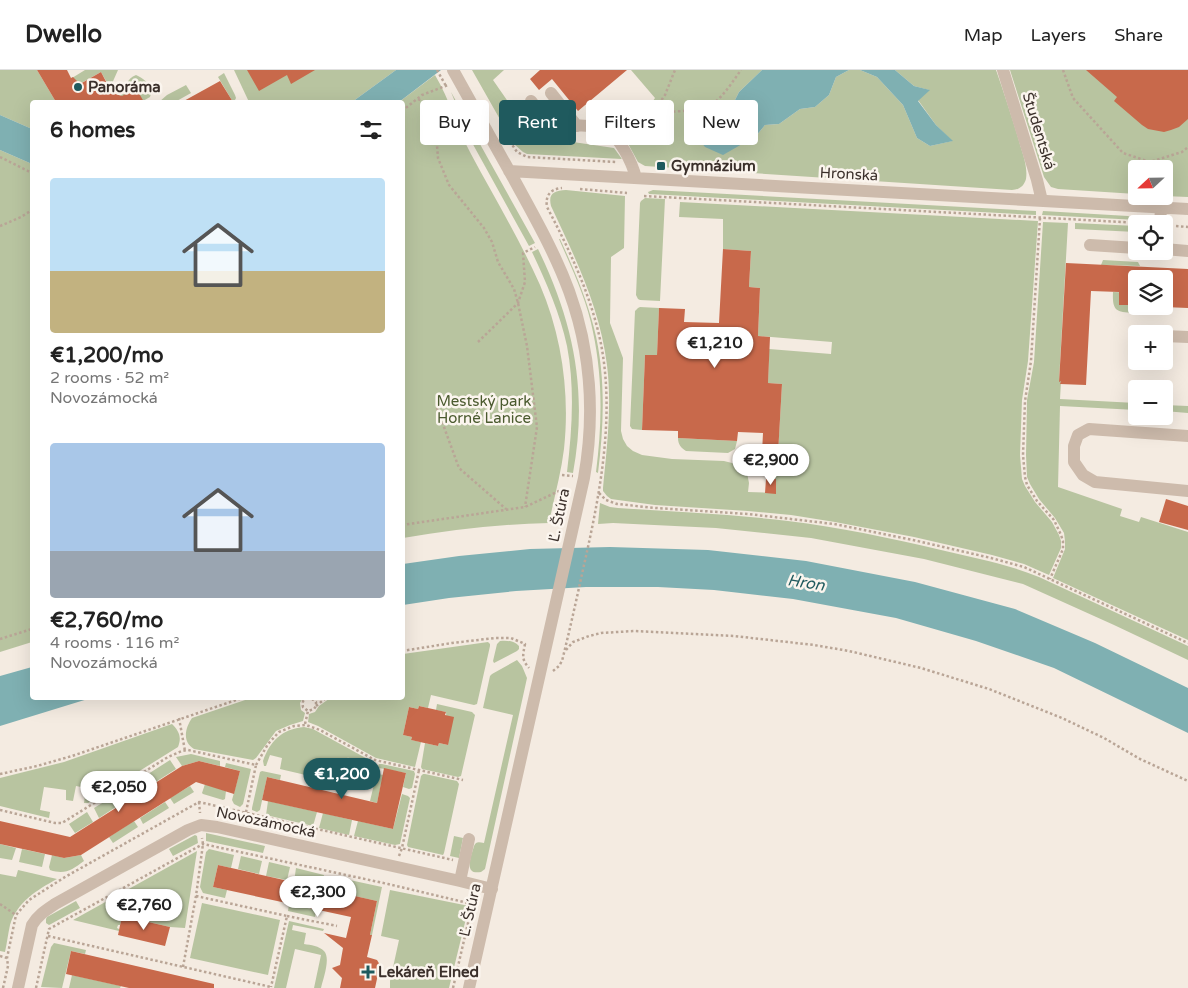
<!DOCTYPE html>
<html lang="en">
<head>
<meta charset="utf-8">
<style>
	:root { --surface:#fff; --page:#f2f2f2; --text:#222; --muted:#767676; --line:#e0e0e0; --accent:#1f5a5e }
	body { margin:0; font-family:"Varela Round",sans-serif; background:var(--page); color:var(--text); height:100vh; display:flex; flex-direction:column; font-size:19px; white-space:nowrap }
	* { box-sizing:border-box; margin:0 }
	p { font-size:16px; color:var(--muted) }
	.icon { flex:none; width:28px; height:28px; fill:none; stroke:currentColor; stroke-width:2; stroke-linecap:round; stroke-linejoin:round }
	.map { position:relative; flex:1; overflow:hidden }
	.panel { position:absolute; left:30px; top:30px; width:375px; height:600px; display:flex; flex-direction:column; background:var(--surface); border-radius:5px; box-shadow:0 5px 20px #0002 }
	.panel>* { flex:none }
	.guide { position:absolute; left:420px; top:30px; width:475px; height:45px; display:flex; gap:10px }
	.needle { width:32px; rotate:248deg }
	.controls { position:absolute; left:1128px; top:90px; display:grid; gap:10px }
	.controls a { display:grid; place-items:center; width:45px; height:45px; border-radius:5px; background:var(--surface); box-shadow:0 5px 20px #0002; font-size:25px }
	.price { position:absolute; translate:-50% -42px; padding:0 11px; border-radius:18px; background:#fff; color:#222; font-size:16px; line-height:32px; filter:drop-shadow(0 1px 2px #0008) }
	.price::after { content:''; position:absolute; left:50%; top:30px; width:15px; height:11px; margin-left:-8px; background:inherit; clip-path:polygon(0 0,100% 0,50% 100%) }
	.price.active { background:var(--accent); color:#fff }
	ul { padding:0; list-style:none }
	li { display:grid; align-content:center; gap:10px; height:265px; padding:0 20px }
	li span { display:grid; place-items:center; height:155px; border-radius:5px; color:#555 }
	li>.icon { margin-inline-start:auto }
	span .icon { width:90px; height:90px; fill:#fffc; stroke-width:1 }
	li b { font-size:21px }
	h2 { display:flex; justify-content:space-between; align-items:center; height:60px; padding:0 20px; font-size:21px }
	.chip { padding:0 18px; border-radius:5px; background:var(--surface); box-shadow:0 5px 20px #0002; font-size:18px; line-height:45px }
	.chip.active { background:var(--accent); color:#fff }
	header { display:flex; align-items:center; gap:30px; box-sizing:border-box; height:70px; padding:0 25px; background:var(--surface); border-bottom:1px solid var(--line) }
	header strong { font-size:24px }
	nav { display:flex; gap:28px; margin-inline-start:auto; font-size:18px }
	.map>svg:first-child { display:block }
	.green { fill:#b8c4a0 }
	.water { fill:#7fb0b2 }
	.building { fill:#c8694b }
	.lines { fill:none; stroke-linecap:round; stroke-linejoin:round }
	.path { stroke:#b9a596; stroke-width:2.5; stroke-dasharray:2.5 2.5; stroke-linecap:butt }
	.minor { stroke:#cdbbac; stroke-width:12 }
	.poi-dot { fill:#1f5a5e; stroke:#fbf5ee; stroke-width:2 }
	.labels { text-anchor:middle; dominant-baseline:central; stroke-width:5; stroke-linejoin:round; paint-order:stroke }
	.poi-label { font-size:15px; font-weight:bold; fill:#3b302b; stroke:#fbf5ee; text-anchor:start }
	.street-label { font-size:15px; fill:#3b302b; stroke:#fbf5ee }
	.park-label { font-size:15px; fill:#4a5a2e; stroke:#fbf5ee }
	.water-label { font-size:16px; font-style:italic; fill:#1f5a5e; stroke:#fbf5ee }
</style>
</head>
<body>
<header>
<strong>Dwello</strong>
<nav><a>Map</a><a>Layers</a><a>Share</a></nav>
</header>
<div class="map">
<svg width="1188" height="918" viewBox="0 0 1188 918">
	<rect width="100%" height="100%" fill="#f4ebe1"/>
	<path class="green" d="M0 0H37L56 32H32V59L0 45Z
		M85 0H118L110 18 101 2 76 16 72 8Z
		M234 0H396L352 32H249Z
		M472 0H504L493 10 532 66 614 78 622 89 527 84 523 82 514 74Z
		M631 0H762L739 22 731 38 703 57 756 66 765 55 779 54 800 39 815 37 829 25 836 7 849 0H860L877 7 903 35 917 68 930 76 952 71 936 55 918 30 929 20 914 16 895 0H996C1004 23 1012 47 1019 71 1022 82 1028 96 1026 109 1024 116 1019 120 1012 120L645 96 638 92 626 70 655 28Z
		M1010 0H1188V127L1164 126V99H1136V124L1058 119 1051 117 1044 107Z
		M224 3 235 25 236 28 234 32H233L218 7Z
		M136 5C144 8 154 17 150 27L143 31 120 27C124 19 127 8 136 5Z
		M435 5C450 30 457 58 471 84 494 127 520 170 540 215 562 266 570 324 564 379 561 404 554 428 549 453 499 454 451 460 403 468L402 32H399Z
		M186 15 191 23 175 32H159L167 25Z
		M451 22 535 173 529 176 470 69Z
		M0 80 32 94V572L0 582Z
		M566 120 625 126 624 178 611 187 610 253 623 288 621 361 623 369 627 376 633 381 642 385 672 389 724 391 740 395 747 403 749 413 748 422 776 423V409H766V403H761L762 383H778L782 314 768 313 769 279 831 284 832 272 758 266 760 218 749 217 751 181 723 179V149L679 147 680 132 1038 151 1028 291 1022 330 1020 385 1022 409 1025 416 1035 432 1052 452 1059 465 1061 471V478L1049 505 1024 494 992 485 914 467 835 452 791 445 748 441 655 435 618 430 611 429 607 426 603 421V418C607 377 612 335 607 295 600 238 575 187 551 136 548 123 554 121 566 120Z
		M653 120 1036 141V145L649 124 648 122Z
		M645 128 665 129 660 231 640 230 638 229 636 225 640 133 641 131Z
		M1043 141 1128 146 1138 150 1042 145Z
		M1043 152 1068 153 1059 311H1061L1060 329 1136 333V340L1060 336 1058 417 1122 439 1120 446 1139 452 1141 447 1188 462V570L1053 508 1065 479V471L1064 463 1055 448 1039 429 1030 414 1027 407 1026 385 1027 330 1034 292Z
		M1075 153 1136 156V162L1075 159Z
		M559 169H560C573 197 586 227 594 258 606 305 604 355 598 403L596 402C602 355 603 309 593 262 587 230 572 199 559 169Z
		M538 179C574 253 588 322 573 403L567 402C572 361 575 318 567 276 560 243 546 212 532 182Z
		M1103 190 1138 192 1140 196 1101 195Z
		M1113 222 1136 223V243C1117 242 1112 242 1113 222Z
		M640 237 659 238 657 285H645L642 360 632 359 630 356 635 241 638 238Z
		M1164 335 1188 336V343L1164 341Z
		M678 368 737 371 735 379 728 383 686 381C681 378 678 374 678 368Z
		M600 433 610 437 618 438C674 442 731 444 788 451 839 457 890 468 941 480 974 488 1008 494 1039 507L1188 576V590L1114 555 1023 514 924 489 811 468 716 458 613 453 598 454Z
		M500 571C507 570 514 571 519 576V579L517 581 494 593 493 591 497 574Z
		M488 572 490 574V576L477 634 474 635 431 625 428 638 419 636 418 639 409 637 403 665 412 667 411 670 421 672 415 697 376 688 318 656 308 652 309 644 315 642 319 636 330 628H402L403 584Z
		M517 590 522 596 527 608 485 799 481 802C463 805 471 787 474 776 476 771 479 772 484 773L513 645 483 638 490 606 492 604Z
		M251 628H303L300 633 301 640 305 643 303 651 290 655 276 661 256 688 253 690 194 679C182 672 185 658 192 648Z
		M437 634 472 642 475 645 461 706 458 707 422 699 421 697 425 673 438 676 439 673 448 675 446 642 436 640Z
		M172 654C179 661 182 667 178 677L88 733H84L86 718 76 716 73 731 66 730V720L44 717 40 740 50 742 49 748 0 736V708L64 692Z
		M304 657 313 659 373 692 372 698 354 693C352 688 348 686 343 690L333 688V692L342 695 345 698 340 713 280 699 282 688 270 685 266 696H264L263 691C270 671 282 659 304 657Z
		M191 684 220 691V696L199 691 182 696 176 687Z
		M170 690 176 699 129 729 123 720Z
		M226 693 251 699 243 734 240 737 234 734 232 730 240 701 225 697Z
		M379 694H382L414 701 415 704 412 718 409 719 403 717 406 703 379 698 378 696Z
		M352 697 371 703 368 718 365 719 345 714 349 699Z
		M262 701 281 705 280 710 267 707 260 740 257 742 252 740V738L260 702Z
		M378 704 383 705 377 733 370 731 376 706Z
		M423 704H425L457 711 459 714 444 783 443 785 408 777 407 775 421 706Z
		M205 714 226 721 225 729 223 730 203 724 202 723Z
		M190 716 194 722 174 734 170 728Z
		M117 724 122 733 99 748 94 738Z
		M402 724 408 726 410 728 400 774 395 775 354 766 358 751 393 759Z
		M268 731 317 742 313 756 266 745Z
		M165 732 169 738 143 754 140 748Z
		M87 742 93 752 75 763 69 754Z
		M323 743 352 750 349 765 319 758Z
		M134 751 138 757 113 773 109 767Z
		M206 763 265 776 263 783 206 771Z
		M195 765 197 766 198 773 173 786 169 779Z
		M454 766 463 768 459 788 450 786Z
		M0 774 16 778 12 790 0 788Z
		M22 779 45 784 42 797 19 792Z
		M209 779 234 785 231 798 218 795 213 817 227 820 225 828 203 823 200 817 206 782Z
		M197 781 185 858 170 857 122 846 120 855H118L117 858 119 859V861L73 850Z
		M52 785 64 788 81 785 84 791C72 800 65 805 50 800L49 797Z
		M241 786 262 791 259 804 238 799Z
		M269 792 290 797 287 810 266 806Z
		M296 798 324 805 321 818 294 812Z
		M18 800 57 809C37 820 17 832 10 855 8 864 7 873 5 882L0 881V804L16 807Z
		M345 809 382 817 372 865H370L377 831 341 823Z
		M390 820 469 836 449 918H390V911L399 870 381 866Z
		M76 831 80 838 51 854 49 855 46 853V849L47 847Z
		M202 833 280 850 268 905 190 888Z
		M289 834 316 840 315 847 288 841Z
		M289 851 324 859 323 861 293 855 292 860 306 863 304 874C311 875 319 876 324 881 331 888 323 909 321 918H314L321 885 295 879 286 918H274Z
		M54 873 86 880 85 884 71 881 62 918 41 917 51 877Z
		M72 905 121 916 120 918H69Z"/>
	<path class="water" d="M396 0H441L399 32H352Z
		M762 0H849L836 7 829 25 815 37 800 39 779 54 765 55 756 66 723 85 705 77 697 67 703 57 731 38 739 22Z
		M860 0H895L914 16 930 20 918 31 936 55 953 71 930 76 917 68 903 35 877 7Z
		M0 45 32 59V94L0 80Z
		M610 477 708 480 806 491 915 512 1015 539 1095 573 1188 618V663L1054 598 976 571 896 548 793 529 714 520 658 517H586L516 521 449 528 403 535V494L459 486 530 479Z
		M32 597V628H91L0 656V606Z"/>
	<path class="building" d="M37 0H67L71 8 73 7 80 14 101 2 112 23 122 26 136 18 144 32H56Z
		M247 0H315L291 14 287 5 259 21Z
		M540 0H627L578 41 552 9 539 20 530 9Z
		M1086 0H1188V49L1179 57 1171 60 1164 62 1148 59 1142 55 1114 31 1117 27Z
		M220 11 233 32H182Z
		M723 179 751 181 749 217 760 218 758 266 770 267 768 313 782 314 778 384 762 383 763 363 738 362 737 371 678 368V361L642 360 645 285H657L659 238 685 239 684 252 719 253Z
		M1066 193 1188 199V238L1164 237V209H1136V235H1119V222L1091 221 1086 315 1060 314 1061 311 1059 312Z
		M766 409H776V424L765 423Z
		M1166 429 1188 436V460L1159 452Z
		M419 636 446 642 445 645 454 647 448 675 439 673 438 676 411 670 412 667 403 665 409 637 418 639Z
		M199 691 240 701 234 724 196 712 81 785 64 788 0 774V751L70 767 182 696Z
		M384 698 406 703 393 759 262 730 267 707 377 733Z
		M218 795 377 831 370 865H372L367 887 377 890 380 895 375 918H340L342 908 332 898 340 895 343 878 324 863 346 868 351 847 213 817Z
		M122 846 170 857 165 876 118 865Z
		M71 881 214 914V918H129L66 904Z"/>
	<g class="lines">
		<path class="path" d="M437 0 446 16
			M1063 0 1073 28 1123 83 1150 92 1182 82 1188 77
			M418 29 425 32 430 38 435 49 438 88 449 115 484 158 492 172 498 192 514 219 518 233 527 276 537 357 525 437
			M402 41 422 25 448 15
			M653 42C669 41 702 43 714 33 725 24 733 11 741 0
			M507 67 517 82 527 87 616 92 615 93
			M633 71 665 25 675 0
			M0 87 32 103
			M580 119 627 123
			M644 126 1140 153
			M1040 148 1031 291 1025 331 1023 385 1025 407 1027 415 1037 431 1054 450 1061 465 1063 471V479L1050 509
			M0 156 21 147 32 140
			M1176 156 1188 157
			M478 272 518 233 525 212 523 183 535 177
			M437 338 459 398 506 439
			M562 405 573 406
			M599 423 606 430 617 434 656 438 748 444 834 454 913 470 991 488 1024 497 1188 573
			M402 455 525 437 559 421
			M0 569 32 559
			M566 580 573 572 589 566 601 563 634 561 734 566 814 575 849 581 921 598 989 619 1062 648 1104 668 1140 689 1188 711
			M402 581 452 573 495 568H511L525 574C523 585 521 589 529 598
			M553 601 559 596 562 591C570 559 577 527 584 495 600 424 615 347 601 274 591 225 570 181 547 137 545 125 551 119 562 118
			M308 628C303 629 302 632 303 637L308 641 314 639 316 636V632L311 628
			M316 636 326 628
			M179 648 185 681
			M305 654 308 641
			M256 695 268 674 279 662 294 656 306 655 320 660 375 690 463 710
			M0 704 37 696 72 686 242 628
			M199 732 200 743
			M0 740 55 753H62L168 687 182 681 188 680 256 695 246 742
			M399 786 402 778 419 700
			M196 826 287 846 271 917
			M0 834 16 845
			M287 846 337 856
			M48 866 271 917
			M0 886 7 888
			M183 897 196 826 203 774 202 768
			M3 918 8 896 7 888 16 845 29 830 65 807 199 732 453 790
			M36 918 49 859 203 774 388 814 472 834
			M453 918 474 827"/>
		<path class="minor" d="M453 0C474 37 495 75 516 113 535 148 555 183 569 221 591 281 595 346 584 408L469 918
			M1003 0 1037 110 1042 131
			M551 23 577 56
			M531 31 548 53C557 54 600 56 606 59 620 68 632 92 636 108
			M509 101 1188 139
			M1160 154 1161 138
			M1090 175 1136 178
			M1164 179 1188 181
			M1164 266 1188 267
			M1188 366 1089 359 1078 365 1074 376V392L1083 405 1095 412 1188 421
			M460 811 469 769
			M18 918 32 855C38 845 46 840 55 834L188 760 201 755 217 757 460 811 492 819"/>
	</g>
	<g class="poi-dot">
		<circle cx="78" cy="17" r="5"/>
		<rect x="656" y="91" width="10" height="10" rx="2.5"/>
		<path d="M365.5 894.5h5v5h5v5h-5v5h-5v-5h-5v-5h5z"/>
	</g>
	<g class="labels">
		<g class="poi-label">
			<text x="88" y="17">Panoráma</text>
			<text x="671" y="96">Gymnázium</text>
			<text x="378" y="902">Lekáreň Elned</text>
		</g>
		<g class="street-label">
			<text transform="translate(1039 61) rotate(73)">Študentská</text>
			<text transform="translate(849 104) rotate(3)">Hronská</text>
			<text transform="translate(559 445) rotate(-78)">Ľ. Štúra</text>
			<text transform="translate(266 752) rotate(12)">Novozámocká</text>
			<text transform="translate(470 840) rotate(-77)">Ľ. Štúra</text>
		</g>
		<g class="park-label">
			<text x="484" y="331">Mestský park<tspan x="484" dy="17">Horné Lanice</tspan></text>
		</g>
		<g class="water-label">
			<text transform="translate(806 513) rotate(9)">Hron</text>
		</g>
	</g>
</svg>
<div class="controls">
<a><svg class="needle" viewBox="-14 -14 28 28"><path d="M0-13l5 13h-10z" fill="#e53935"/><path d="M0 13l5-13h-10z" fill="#767676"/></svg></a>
<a><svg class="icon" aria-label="locate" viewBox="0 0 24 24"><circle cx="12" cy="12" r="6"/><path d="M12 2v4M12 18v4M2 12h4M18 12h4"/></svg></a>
<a><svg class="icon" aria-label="layers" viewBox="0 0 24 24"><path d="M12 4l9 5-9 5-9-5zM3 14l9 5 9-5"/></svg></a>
<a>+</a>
<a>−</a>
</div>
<b class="price" style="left:715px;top:299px">€1,210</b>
<b class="price" style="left:771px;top:416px">€2,900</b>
<b class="price active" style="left:342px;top:730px">€1,200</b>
<b class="price" style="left:119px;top:743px">€2,050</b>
<b class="price" style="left:318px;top:848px">€2,300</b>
<b class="price" style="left:144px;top:861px">€2,760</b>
<div class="guide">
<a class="chip">Buy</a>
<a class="chip active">Rent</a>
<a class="chip">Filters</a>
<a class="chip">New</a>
</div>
<section class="panel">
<h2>6 homes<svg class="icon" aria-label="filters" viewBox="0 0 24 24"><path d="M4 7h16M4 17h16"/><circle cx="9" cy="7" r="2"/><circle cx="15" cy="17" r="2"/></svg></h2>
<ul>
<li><span style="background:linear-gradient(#bfe0f5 60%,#c2b280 0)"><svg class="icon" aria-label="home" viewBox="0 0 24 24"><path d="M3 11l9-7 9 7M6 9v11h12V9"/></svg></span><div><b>€1,200/mo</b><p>2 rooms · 52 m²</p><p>Novozámocká</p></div></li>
<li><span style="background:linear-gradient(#a9c7e8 70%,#9aa5b1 0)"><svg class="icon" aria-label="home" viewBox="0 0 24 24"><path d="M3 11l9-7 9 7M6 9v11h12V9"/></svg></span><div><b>€2,760/mo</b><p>4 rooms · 116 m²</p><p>Novozámocká</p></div></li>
</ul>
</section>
</div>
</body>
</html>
